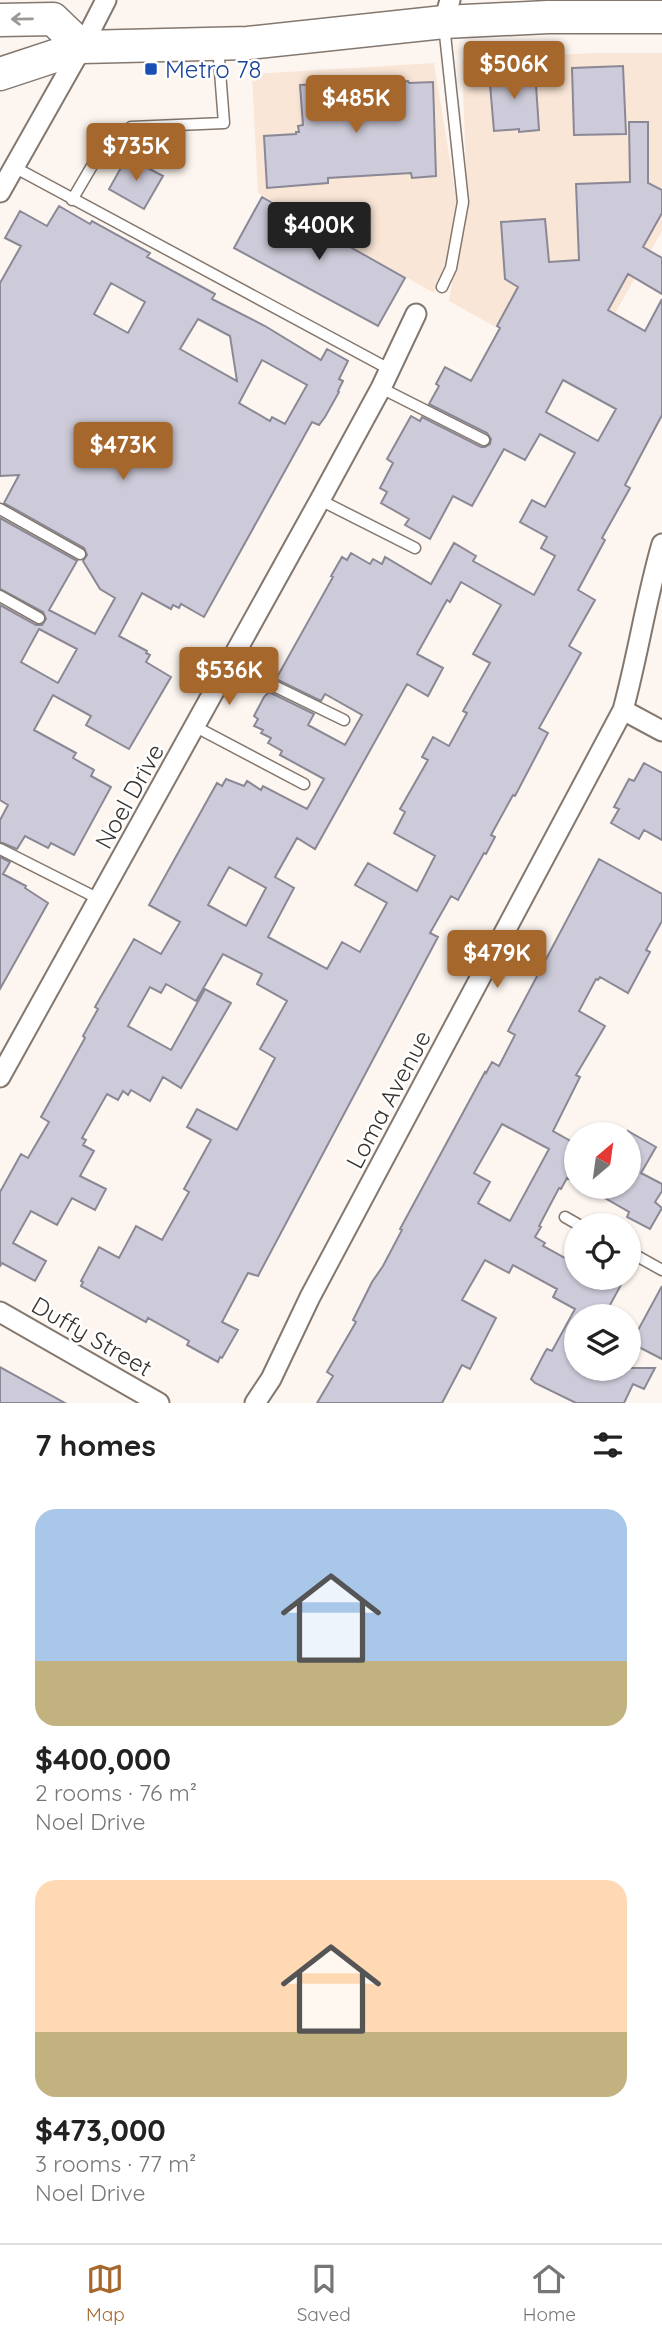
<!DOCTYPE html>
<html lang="en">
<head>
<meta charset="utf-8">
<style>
	:root { --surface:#fff; --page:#f2f2f2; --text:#222; --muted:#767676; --line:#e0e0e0; --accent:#a5672c }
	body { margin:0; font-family:Quicksand,sans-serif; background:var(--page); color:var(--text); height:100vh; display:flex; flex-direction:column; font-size:26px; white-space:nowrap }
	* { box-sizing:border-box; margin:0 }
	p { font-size:23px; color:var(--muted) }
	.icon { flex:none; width:38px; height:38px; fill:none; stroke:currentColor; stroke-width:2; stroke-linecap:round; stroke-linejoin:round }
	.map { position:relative; height:1403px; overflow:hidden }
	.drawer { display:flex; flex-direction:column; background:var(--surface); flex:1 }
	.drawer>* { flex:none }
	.needle { width:46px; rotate:29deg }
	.fabs { position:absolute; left:564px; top:1122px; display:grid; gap:14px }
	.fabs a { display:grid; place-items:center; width:77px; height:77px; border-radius:50%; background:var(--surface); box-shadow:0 2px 5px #0004; font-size:35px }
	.price { position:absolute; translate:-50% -60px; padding:0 16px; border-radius:7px; background:var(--accent); color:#fff; font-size:23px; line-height:46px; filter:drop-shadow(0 2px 4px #0008) }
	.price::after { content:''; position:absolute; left:50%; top:42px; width:21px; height:16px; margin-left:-10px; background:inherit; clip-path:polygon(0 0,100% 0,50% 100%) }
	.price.selected { background:#222; color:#fff }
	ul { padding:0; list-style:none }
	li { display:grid; align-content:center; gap:14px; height:371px; padding:0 35px }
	li span { display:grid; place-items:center; height:217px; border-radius:21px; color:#555 }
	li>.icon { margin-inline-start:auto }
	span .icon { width:126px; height:126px; fill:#fffc; stroke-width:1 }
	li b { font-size:30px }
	h2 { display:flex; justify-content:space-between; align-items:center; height:84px; padding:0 35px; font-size:30px }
	.menu { display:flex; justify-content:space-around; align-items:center; height:98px; border-top:2px solid var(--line); background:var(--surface); font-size:19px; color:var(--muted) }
	.menu a { display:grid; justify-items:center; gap:4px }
	.menu .selected { color:var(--accent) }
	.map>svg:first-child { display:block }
	.built { fill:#fae6d7 }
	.building { fill:#cdcbd9; stroke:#8a8895; stroke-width:2; fill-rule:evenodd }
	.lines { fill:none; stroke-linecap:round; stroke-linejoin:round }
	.service-casing { stroke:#83776e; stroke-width:13 }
	.minor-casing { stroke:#83776e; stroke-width:23 }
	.primary-casing { stroke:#83776e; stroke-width:35 }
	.service { stroke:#fff; stroke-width:10 }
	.minor { stroke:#fff; stroke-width:19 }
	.primary { stroke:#fff; stroke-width:32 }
	.oneway { stroke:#9b9896 }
	.transit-dot { fill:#1a4fb4; stroke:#fff; stroke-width:2.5 }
	.labels { text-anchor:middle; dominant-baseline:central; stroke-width:5; stroke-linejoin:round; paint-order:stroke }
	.transit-label { font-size:24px; fill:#164399; stroke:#fff; text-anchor:start }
	.street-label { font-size:24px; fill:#37322e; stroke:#fff }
</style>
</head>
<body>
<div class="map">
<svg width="662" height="1403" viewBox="0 0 662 1403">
	<rect width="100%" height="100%" fill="#fdf5ef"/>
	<path class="built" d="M595 53H662V231L580 374 449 301 467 199 462 60Z
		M434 63 457 203 448 267 434 293 258 193 252 74Z"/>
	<path class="building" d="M623 66 626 134 574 135 572 68Z
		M535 70 539 130 519 132V129L494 131 489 73Z
		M408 81 409 83 433 82 436 176 412 178 411 173 328 178V183L267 188 264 136 296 134V132H299L298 126 303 125 300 85 325 84 326 87Z
		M629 122H648V183L662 190V213L643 247 662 258V294L628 274 608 310 645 331 662 299V415L625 485 630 488 602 538 605 540 578 590 595 600 569 646 581 653 539 728 548 733 515 796 513 795 491 835 495 837 486 854 484 853 458 900 451 896 430 933 438 937 258 1276 248 1273 222 1322 238 1330 222 1358 220 1357 218 1362 187 1345 189 1341 148 1318 146 1322 81 1286 83 1282 81 1281 99 1247 119 1258 136 1226 162 1240 189 1192 184 1189 211 1140 187 1127 197 1109 237 1130 275 1058 260 1049 287 1001 257 984 262 974 223 954 196 1001 166 984 161 993 150 987 128 1026 171 1050 205 989 231 1003 181 1088 163 1077 150 1101 131 1090 128 1095 123 1091 118 1100 107 1094 82 1138 86 1140 83 1145 94 1151 80 1176 106 1189 95 1210 72 1198 57 1225 31 1211 13 1243 46 1261 35 1281 2 1263 0 1266V1192L21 1154 28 1158 49 1122 41 1117 85 1038 83 1036 98 1009 95 1007 134 939 161 954 180 922 149 905 217 783 222 786 226 779 244 786 247 781 261 790 263 786 307 809 324 779 280 755 282 751 268 743 271 738 261 733 263 730 254 726 258 719 254 716 264 697 269 692 314 714 308 725 345 745 362 715 325 694 321 701 276 679 333 577 331 576 342 557 347 560 351 553 370 564 373 559 382 564 385 557 431 584 454 543 476 556 473 561 534 595 555 556 541 548 547 537 520 522 532 500 545 507 575 453 540 434 525 460 504 449 472 506 453 496 430 539 405 525 409 519 381 503 387 492 380 488 393 463 387 459 411 416 420 421 422 417 481 447H485L490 444 491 439 487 433 429 404 439 386 436 384 445 367 471 381 500 328 497 326 518 287 505 279 501 222 545 219 549 262 579 260 576 184 630 182ZM563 380 616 409 598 441 546 412ZM461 582 501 605 473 654 490 663 463 711 467 713 449 746 433 737 422 757 428 760 400 809 405 812 394 833 435 856 417 891 368 863 355 885 387 903 360 952 342 942 327 969 268 937 294 888 275 877 297 838 315 849 407 684 428 696 443 668 417 654 447 600 450 602ZM229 867 266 888 246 926 208 905Z
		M127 157 163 176 144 209 109 189Z
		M262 197 405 278 378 326 234 248Z
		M59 206 90 224 92 221 150 253 147 257 215 294 212 299 265 326 321 360 327 349 348 361 339 379 343 381 338 391 339 392 325 417 319 425 312 422 204 617 181 604 179 608 173 605 171 609 142 593 119 636 147 651 146 653 150 655 146 662 171 677 129 749 86 725 91 716 53 695 34 730 76 753 73 758 94 770 91 776 111 787 74 855 51 843 48 848 25 836 17 849 0 842V820L8 805 0 800V605L36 625H42L46 619 43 612 0 589V518L77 561 49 610 95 634 115 598 100 589 83 561 87 555 84 548 4 503 19 475 0 476V283L21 246 5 238 20 211 47 226ZM111 283 145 302 128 333 94 314ZM198 319 230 336 237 381 180 349ZM262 360 307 385 285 424 272 417 270 421 239 403ZM39 629 77 649 58 683 21 662Z
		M644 763 662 773V840L644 830 639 839 611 823 619 809 614 807 629 779 634 781Z
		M0 857 10 862 3 874 26 886 25 888 48 903 0 989Z
		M599 859 662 894V921L646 950 650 952 628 993 600 977 598 980 596 979 579 1011 605 1026 576 1075 580 1077 553 1131 576 1144V1183L567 1178 561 1189 559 1188 539 1226 541 1227 535 1237 545 1243 543 1246 576 1264V1278H611L622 1283 604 1316H576V1368H655L644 1389 633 1384 624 1403H576L535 1383 531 1379 545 1352 547 1349 552 1351 575 1309 553 1297 557 1289 513 1265 509 1273 485 1260 462 1300 496 1318 470 1369 462 1365 442 1403H317L333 1376 327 1372 356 1322 353 1320 372 1282 383 1266 402 1230 400 1229 485 1072 486 1073 492 1062 499 1066 515 1035 508 1031ZM502 1124 549 1149 510 1221 478 1203 490 1182 474 1173Z
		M628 1131 656 1147 641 1173 662 1184V1191L655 1202 662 1208 650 1229 627 1217 629 1212 584 1186H628Z
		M662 1286V1359L631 1343Z
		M0 1367 65 1403H0Z"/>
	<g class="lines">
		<g class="service-casing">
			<path id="service" d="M14 167 389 369
				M72 200 96 159 115 138 131 127 224 123 218 46
				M442 287 451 268 463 202 444 25
				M381 388 484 440
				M320 500 415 548
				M0 509 80 554
				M0 596 39 618
				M229 664 344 720
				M196 727 304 784
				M0 849 99 899
				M565 1217 579 1225
				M628 1251 662 1270"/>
		</g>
		<g class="minor-casing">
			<path id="minor" d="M444 22 450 0
				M0 192 82 47 106 0
				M623 710 662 731
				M0 1077 320 500 381 388 416 314
				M0 1312 159 1403
				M255 1403 271 1379 310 1297 623 710C638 655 646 599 662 544"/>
		</g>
		<g class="primary-casing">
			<path id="primary" d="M0 20 53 19 82 47
				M0 74 82 47 248 43 444 22 548 17H662"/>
		</g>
		<use href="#service" class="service"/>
		<use href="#minor" class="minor"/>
		<use href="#primary" class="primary"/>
	</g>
	<defs><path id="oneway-shaft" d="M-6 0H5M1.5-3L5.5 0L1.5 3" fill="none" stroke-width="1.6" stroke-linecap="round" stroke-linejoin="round" transform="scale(1.75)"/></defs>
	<use class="oneway" href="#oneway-shaft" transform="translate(22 19) rotate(179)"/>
	<rect class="transit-dot" x="144" y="62" width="14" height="14" rx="3.5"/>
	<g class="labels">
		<g class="transit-label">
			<text x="165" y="69">Metro 78</text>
		</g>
		<g class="street-label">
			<text transform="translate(129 796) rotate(-61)">Noel Drive</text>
			<text transform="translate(388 1099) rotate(-62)">Loma Avenue</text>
			<text transform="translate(92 1336) rotate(30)">Duffy Street</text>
		</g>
	</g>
</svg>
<div class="fabs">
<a><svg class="needle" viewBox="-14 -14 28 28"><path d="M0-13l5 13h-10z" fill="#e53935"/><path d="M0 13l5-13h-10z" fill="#767676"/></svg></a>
<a><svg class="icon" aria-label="locate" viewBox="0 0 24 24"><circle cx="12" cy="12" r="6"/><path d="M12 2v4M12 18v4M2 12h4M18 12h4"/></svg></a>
<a><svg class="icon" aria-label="layers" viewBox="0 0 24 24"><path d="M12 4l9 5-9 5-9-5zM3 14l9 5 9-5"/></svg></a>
</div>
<b class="price" style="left:514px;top:101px">$506K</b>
<b class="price" style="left:356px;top:135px">$485K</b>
<b class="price" style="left:136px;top:183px">$735K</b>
<b class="price selected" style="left:319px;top:262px">$400K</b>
<b class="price" style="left:123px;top:482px">$473K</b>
<b class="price" style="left:229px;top:707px">$536K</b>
<b class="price" style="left:497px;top:990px">$479K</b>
</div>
<section class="drawer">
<h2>7 homes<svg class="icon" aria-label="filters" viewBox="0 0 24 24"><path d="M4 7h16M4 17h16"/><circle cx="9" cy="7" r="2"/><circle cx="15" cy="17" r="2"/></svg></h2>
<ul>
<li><span style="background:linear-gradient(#a9c7e8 70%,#c2b280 0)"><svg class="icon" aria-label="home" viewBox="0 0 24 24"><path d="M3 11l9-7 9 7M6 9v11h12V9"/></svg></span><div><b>$400,000</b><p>2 rooms · 76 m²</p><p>Noel Drive</p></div></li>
<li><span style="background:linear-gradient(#ffd9b3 70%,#c2b280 0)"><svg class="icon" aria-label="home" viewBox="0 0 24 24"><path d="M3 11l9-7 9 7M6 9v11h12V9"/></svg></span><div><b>$473,000</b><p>3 rooms · 77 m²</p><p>Noel Drive</p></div></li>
</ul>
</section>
<nav class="menu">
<a class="selected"><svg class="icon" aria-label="map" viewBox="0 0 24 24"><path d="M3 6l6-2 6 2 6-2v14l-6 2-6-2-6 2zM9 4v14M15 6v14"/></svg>Map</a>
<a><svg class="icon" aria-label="saved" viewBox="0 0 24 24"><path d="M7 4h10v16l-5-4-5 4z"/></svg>Saved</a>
<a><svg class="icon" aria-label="home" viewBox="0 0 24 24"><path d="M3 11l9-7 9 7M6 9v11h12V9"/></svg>Home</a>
</nav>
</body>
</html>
